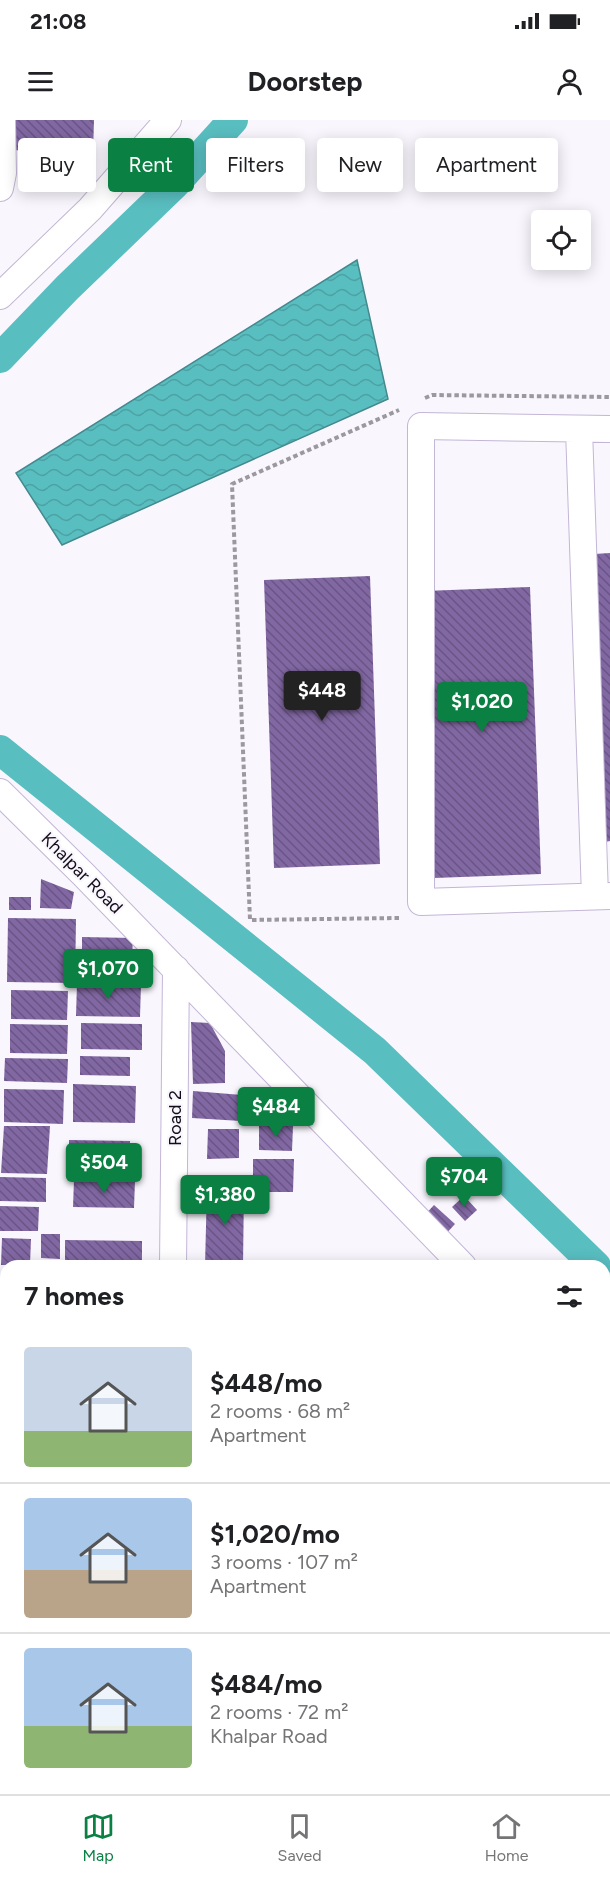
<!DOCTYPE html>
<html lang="en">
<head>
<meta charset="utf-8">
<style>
	:root { --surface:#fff; --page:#f6f6f6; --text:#202124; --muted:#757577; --line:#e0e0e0; --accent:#0b8043 }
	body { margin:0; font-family:Figtree,sans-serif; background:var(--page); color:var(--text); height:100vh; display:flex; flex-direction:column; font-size:22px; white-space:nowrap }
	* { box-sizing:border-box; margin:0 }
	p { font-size:20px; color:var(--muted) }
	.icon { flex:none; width:33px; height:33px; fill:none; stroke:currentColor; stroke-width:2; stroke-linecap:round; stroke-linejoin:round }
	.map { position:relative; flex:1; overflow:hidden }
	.panel { position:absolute; left:0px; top:1140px; width:610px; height:534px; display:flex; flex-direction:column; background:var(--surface); border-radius:18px 18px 0 0; box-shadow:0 3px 15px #0003 }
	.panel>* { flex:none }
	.guide { position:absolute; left:18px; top:18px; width:574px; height:54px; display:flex; gap:12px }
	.fabs { position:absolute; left:531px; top:90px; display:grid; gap:12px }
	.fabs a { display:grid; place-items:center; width:60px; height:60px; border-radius:6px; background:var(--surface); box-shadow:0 3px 15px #0003; font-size:30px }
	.price { position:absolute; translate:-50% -51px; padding:0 14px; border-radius:6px; background:var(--accent); color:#fff; font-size:20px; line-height:39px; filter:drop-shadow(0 2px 3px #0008) }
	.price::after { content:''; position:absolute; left:50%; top:36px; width:18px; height:14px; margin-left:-9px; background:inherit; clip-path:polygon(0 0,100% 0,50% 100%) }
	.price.selected { background:#222; color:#fff }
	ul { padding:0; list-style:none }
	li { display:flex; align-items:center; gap:18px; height:150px; padding:0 24px }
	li+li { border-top:2px solid var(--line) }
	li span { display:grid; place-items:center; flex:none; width:168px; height:120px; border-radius:6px; color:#555 }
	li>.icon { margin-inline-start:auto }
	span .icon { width:72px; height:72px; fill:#fffc; stroke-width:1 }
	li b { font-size:26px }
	h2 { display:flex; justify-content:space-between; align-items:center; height:72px; padding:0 24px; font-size:26px }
	.tag { padding:0 21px; border-radius:6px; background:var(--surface); box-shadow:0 3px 15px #0003; font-size:21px; line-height:54px }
	.tag.selected { background:var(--accent); color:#fff }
	.status { display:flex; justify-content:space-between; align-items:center; height:42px; padding:0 30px; background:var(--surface); direction:ltr }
	.status svg { height:16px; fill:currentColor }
	header { display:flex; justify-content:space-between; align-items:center; height:78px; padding:0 24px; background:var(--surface); font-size:27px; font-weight:700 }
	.tabs { display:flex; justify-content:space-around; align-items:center; height:84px; border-top:2px solid var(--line); background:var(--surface); font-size:16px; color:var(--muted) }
	.tabs a { display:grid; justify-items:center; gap:3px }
	.tabs .selected { color:var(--accent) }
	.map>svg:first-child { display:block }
	.water { fill:url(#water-waves); stroke:#44898e; stroke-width:1.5 }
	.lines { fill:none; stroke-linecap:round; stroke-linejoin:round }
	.canal { stroke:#59bec0; stroke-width:30 }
	.building { fill:url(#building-back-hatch) }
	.street-casing { stroke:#c3b6d6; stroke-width:28 }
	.path { stroke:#9b98a0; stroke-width:4; stroke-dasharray:4.5 3; stroke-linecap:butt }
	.street { stroke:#fff; stroke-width:26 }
	.labels { text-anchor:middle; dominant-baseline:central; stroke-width:4.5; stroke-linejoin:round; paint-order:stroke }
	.street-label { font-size:18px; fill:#120d18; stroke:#f9f7fd }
</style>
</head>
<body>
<div class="status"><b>21:08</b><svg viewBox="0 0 49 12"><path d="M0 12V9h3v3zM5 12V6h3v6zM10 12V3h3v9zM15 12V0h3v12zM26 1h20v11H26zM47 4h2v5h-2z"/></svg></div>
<header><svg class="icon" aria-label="menu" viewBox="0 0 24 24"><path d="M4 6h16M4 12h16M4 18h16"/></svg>Doorstep<svg class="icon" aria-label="person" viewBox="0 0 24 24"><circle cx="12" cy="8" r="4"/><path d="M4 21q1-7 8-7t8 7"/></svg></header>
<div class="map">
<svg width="610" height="1674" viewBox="0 0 610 1674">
	<defs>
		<pattern id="water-waves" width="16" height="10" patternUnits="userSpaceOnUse" patternTransform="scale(1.5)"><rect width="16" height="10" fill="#59bec0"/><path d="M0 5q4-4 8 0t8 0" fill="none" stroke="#4ca2a4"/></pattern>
		<pattern id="building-back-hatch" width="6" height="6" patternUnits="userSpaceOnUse" patternTransform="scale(1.5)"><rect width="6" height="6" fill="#8268a3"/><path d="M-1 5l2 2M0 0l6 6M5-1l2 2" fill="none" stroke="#695484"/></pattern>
	</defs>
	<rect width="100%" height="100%" fill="#f9f7fd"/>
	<path class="water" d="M357 140 388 279 62 425 16 353Z"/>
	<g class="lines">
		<path class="canal" d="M0 238 67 168 175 64 233 0
			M0 630 375 931 596 1146"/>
	</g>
	<path class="building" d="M10 0H94L93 33 9 30Z
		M610 433V721L605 722 594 434Z
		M370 456 380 744 274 748 264 460Z
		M530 467 541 754 434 758 424 471Z
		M41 759 74 772 71 789 40 788Z
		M9 777H31V790H9Z
		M8 798 76 799 75 863 7 862Z
		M82 817 133 818 132 837 82 836Z
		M86 840 137 841V860H86Z
		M77 863 141 864 140 897 76 896Z
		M11 870 68 871 67 900 11 899Z
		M191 902 210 903 225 931V963L193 964Z
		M81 903 142 904V930L81 929Z
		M10 904 68 905 67 934 10 933Z
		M80 936 130 937V956L80 955Z
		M5 938 68 939 67 963 4 961Z
		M73 964 136 966 135 1003 73 1002Z
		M4 969 64 970 63 1004 4 1002Z
		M193 971 242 975 241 1001 192 998Z
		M259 1005 293 1006 292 1031 259 1030Z
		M4 1006H50L47 1054 1 1053Z
		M208 1009H239V1038L207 1039Z
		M69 1020 130 1021V1056L69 1055Z
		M253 1039H294L293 1072H253Z
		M0 1057 46 1058V1082L0 1081Z
		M74 1060 135 1061 134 1088 73 1087Z
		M207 1066H244L243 1146H205Z
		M464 1076 477 1090 465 1101 452 1087Z
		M434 1085 455 1104 443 1117 422 1098Z
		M0 1086 39 1087 38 1111H0Z
		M41 1114H60V1139L41 1138Z
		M2 1118 31 1119 30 1145H1Z
		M65 1120 142 1121V1146H65Z
		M0 1219H6V1246H0Z
		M0 1251 6 1252V1275H0Z
		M0 1282H6V1315H0Z
		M604 1305 610 1310V1330L606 1334Z
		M0 1324H6V1348H0Z
		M0 1422H6V1459H0Z
		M0 1471H6V1502H0Z
		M606 1543H610V1572H605Z
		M0 1557H6V1582H0Z
		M604 1583H610V1609H604Z
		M0 1626H6V1649H0Z
		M0 1659H6V1668H29V1674H0Z
		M357 1668H416V1674H357Z
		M519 1668H588V1674H519Z
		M184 1671H237L236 1674H184Z"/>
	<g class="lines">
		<g class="street-casing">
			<path id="street" d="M0 68 3 53 2 0
				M0 176 90 89 168 0
				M579 309 595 776
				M610 309 421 306V782L610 776
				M0 672 84 755 463 1146
				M173 1146 176 849
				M604 1294 610 1300
				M0 1380H6
				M604 1431 610 1432
				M42 1674V1668
				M158 1674V1668
				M336 1674V1668
				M505 1674V1668"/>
		</g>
		<path class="path" d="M425 278 432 275 610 277
			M399 798 250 800 232 364 399 290"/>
		<use href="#street" class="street"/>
	</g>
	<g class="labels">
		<g class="street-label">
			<text transform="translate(82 753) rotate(45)">Khalpar Road</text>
			<text transform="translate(175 998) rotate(-90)">Road 2</text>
		</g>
	</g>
</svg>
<div class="fabs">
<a><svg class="icon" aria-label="locate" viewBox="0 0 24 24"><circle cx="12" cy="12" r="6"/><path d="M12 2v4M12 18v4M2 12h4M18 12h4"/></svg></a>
</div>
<b class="price selected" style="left:322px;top:602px">$448</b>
<b class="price" style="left:482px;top:613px">$1,020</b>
<b class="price" style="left:108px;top:880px">$1,070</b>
<b class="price" style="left:276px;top:1018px">$484</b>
<b class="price" style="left:104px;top:1074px">$504</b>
<b class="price" style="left:464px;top:1088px">$704</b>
<b class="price" style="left:225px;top:1106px">$1,380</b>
<div class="guide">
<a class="tag">Buy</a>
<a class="tag selected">Rent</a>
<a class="tag">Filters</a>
<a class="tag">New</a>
<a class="tag">Apartment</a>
</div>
<section class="panel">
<h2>7 homes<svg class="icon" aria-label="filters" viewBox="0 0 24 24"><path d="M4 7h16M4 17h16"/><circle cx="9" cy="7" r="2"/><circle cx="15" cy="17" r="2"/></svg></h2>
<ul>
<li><span style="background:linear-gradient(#c9d6e8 70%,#8fb573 0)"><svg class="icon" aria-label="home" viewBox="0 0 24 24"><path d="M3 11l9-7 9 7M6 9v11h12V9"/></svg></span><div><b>$448/mo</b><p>2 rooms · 68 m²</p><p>Apartment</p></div></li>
<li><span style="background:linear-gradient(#a9c7e8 60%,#b9a48a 0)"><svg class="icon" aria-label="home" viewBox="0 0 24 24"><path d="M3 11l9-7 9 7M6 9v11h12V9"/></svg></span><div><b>$1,020/mo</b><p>3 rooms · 107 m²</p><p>Apartment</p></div></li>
<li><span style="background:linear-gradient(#a9c7e8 65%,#8fb573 0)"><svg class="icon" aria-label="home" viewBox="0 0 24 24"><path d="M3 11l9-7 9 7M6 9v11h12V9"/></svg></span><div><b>$484/mo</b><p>2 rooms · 72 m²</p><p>Khalpar Road</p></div></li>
</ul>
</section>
</div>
<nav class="tabs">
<a class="selected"><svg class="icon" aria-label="map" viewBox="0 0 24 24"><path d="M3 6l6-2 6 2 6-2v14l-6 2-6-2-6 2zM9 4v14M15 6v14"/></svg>Map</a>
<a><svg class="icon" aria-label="saved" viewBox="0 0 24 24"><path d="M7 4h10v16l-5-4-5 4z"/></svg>Saved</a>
<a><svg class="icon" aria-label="home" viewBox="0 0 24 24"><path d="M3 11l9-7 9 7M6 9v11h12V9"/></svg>Home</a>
</nav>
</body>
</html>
